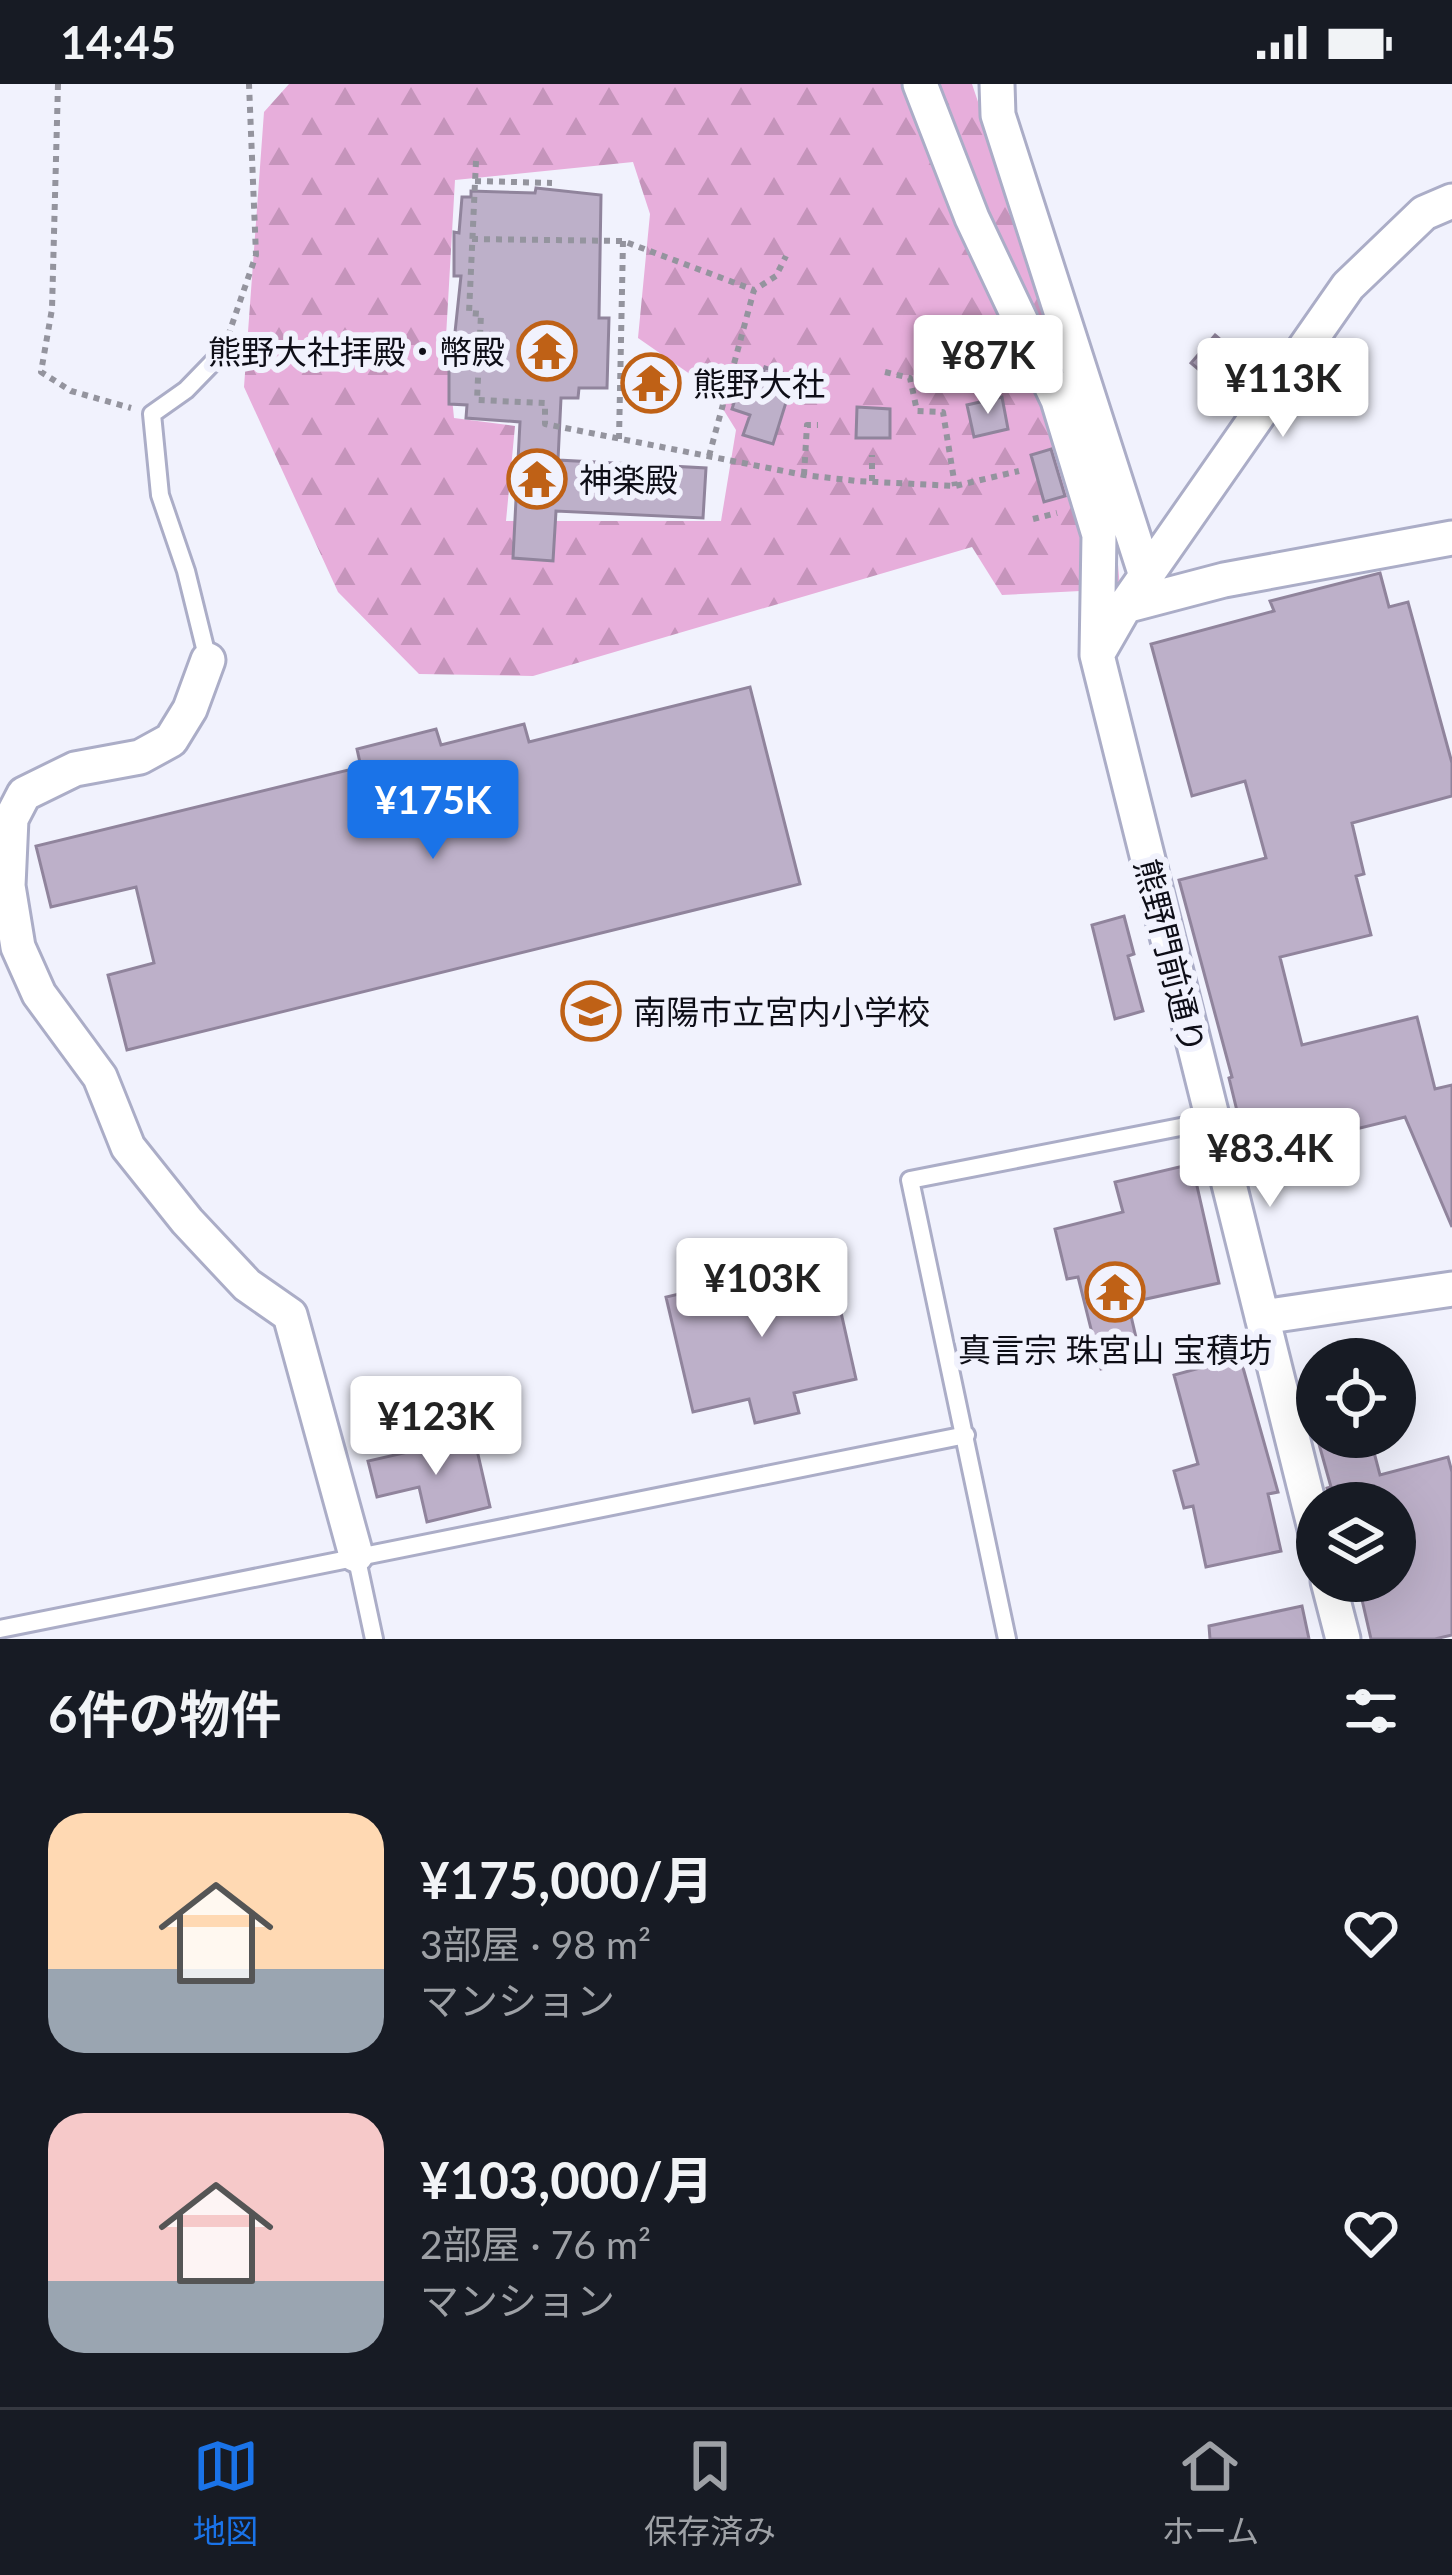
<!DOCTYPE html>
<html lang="ja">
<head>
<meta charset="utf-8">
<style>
	:root { --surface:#171b24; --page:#242831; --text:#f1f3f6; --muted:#9ea1a6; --line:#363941; --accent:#1a73e8 }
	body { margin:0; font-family:Lato,"Noto Sans JP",sans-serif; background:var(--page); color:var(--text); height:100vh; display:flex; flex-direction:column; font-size:45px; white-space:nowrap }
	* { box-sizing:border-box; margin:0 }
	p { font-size:39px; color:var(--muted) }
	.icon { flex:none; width:66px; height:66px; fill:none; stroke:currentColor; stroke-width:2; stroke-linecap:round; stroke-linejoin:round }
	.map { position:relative; height:1555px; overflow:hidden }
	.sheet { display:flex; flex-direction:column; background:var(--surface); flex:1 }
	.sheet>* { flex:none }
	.fabs { position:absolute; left:1296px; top:1254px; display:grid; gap:24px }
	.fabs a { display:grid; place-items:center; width:120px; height:120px; border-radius:50%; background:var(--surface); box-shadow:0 12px 48px #0002; font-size:60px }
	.price { position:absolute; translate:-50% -102px; padding:0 27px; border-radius:12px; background:#fff; color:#222; font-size:39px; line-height:78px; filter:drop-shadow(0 3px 6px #0008) }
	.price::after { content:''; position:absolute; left:50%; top:72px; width:36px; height:27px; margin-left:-18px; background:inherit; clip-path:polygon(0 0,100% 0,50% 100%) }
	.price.on { background:var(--accent); color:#fff }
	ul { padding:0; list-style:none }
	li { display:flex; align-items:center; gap:36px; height:300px; padding:0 48px }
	li span { display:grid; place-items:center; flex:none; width:336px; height:240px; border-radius:36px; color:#555 }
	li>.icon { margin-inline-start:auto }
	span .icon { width:144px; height:144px; fill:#fffc; stroke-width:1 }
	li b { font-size:51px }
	h2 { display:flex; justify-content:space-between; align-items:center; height:144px; padding:0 48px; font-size:51px }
	.status { display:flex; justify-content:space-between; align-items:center; height:84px; padding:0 60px; background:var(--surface); direction:ltr }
	.status svg { height:33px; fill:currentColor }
	.menu { display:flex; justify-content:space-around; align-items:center; height:168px; border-top:3px solid var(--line); background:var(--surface); font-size:33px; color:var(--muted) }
	.menu a { display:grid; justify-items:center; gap:6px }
	.menu .on { color:var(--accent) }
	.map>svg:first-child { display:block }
	.forest { fill:url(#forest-firs); fill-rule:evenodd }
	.building { fill:#bdb0c9; stroke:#90849c; stroke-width:3 }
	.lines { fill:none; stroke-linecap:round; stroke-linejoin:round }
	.lane-casing { stroke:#abadc7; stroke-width:22 }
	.street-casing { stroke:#abadc7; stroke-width:39 }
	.path { stroke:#94949e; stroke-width:6; stroke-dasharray:6 6; stroke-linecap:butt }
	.lane { stroke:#fff; stroke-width:16 }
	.street { stroke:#fff; stroke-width:33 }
	.labels { text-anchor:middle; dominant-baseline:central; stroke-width:12; stroke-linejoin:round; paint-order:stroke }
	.poi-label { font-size:33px; fill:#0e0e17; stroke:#f1f2fd; text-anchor:start }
	.street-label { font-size:33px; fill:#0e0e17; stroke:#f1f2fd }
</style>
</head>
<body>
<div class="status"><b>14:45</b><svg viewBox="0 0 49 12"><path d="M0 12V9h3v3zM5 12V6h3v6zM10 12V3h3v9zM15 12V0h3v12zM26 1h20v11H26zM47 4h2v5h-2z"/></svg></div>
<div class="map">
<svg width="1452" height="1555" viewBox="0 0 1452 1555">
	<defs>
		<pattern id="forest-firs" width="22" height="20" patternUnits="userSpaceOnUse" patternTransform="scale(3)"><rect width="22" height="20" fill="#e7aedb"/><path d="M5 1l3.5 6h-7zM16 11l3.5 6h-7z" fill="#c594bb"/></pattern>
	</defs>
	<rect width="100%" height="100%" fill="#f1f2fd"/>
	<path class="forest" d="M289 0H972L1113 418 1120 505 1002 511 972 463 533 592 419 590 338 508 244 303 264 28ZM633 78 650 130 638 254 710 304 736 346 721 437H506L515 342 454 334 446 253 455 96Z"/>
	<path class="building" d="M536 104 601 111 599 234H609L607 304H579L578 314H561L558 376 706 384 703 434 556 427 553 477 513 474 520 338 466 334 467 321 449 320V267H453L461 192H454V148L459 149 462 113H471V107L535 109Z
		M1215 251 1246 278 1222 305 1191 279Z
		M765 283 794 293 773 360 743 351 750 331 732 325 742 293 760 299Z
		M1002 313 1008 345 974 353 967 321Z
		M857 323 890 325V354H856Z
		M1051 365 1065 412 1044 418 1031 371Z
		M1380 489 1389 523 1408 518 1452 679V712L1352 739 1364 790 1356 792 1371 851 1280 873 1302 961 1417 933 1435 1005 1452 1001V1143L1405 1033 1266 1067 1256 1027 1238 1031 1229 994 1232 993 1179 796 1266 774 1245 697 1192 712 1151 560 1274 527 1270 517Z
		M750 603 800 800 127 966 108 891 154 879 136 803 51 823 36 762 361 683 357 665 436 645 441 661 524 640 529 658Z
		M1124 832 1134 870 1128 872 1143 927 1115 935 1092 841Z
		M1192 1080 1219 1199 1128 1219 1141 1275 1101 1285 1078 1193 1067 1195 1055 1145 1123 1128 1115 1098Z
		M829 1175 856 1295 794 1309 799 1329 755 1339 749 1315 693 1328 666 1213Z
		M1240 1273 1278 1408 1268 1410 1281 1467 1206 1483 1193 1422 1184 1424 1174 1387 1198 1380 1174 1291Z
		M474 1353 490 1423 427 1438 419 1403 377 1413 368 1377Z
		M1317 1353H1370L1380 1391 1448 1373 1452 1388V1551L1435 1555H1371L1360 1507 1395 1499V1419H1330L1327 1404 1331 1403Z
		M1302 1522 1309 1555H1210L1209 1542Z"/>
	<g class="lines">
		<g class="lane-casing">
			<path id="lane" d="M208 576 186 487 160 411 152 330 186 306 219 272
				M356 1471 374 1555
				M0 1545 966 1351
				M1007 1555 910 1096 1211 1037"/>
		</g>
		<g class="street-casing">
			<path id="street" d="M920 0 972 134 1058 316 1099 451 1097 571 1317 1453
				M997 0 998 31 1146 492
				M1125 522 1224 496 1452 454
				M1098 569 1125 522 1348 202 1424 129 1452 117
				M208 576 190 625 171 656 140 673 75 685 24 710 11 735 8 802 18 863 39 910 100 993 128 1063 187 1137 247 1201 290 1231 356 1471
				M1262 1233 1452 1205
				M1328 1497 1343 1555"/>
		</g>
		<path class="path" d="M58 0 52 225 41 288 71 307 131 324
			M476 77 469 229 481 230 477 316 545 319V340L804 391 857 397 955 402 1019 387
			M475 97 552 99
			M472 155 623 157 754 206
			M228 252 256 171 249 0
			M885 288 910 294 917 327 943 328 955 402
			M619 355 623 157
			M709 372 754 206 776 192 786 172
			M804 391 807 341H818
			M872 397V371
			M1033 435 1057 429"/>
		<use href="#lane" class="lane"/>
		<use href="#street" class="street"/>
	</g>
	<defs>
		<g id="temple-ring" transform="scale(3)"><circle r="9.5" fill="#f1f2fd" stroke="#bf6116" stroke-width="1.5"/><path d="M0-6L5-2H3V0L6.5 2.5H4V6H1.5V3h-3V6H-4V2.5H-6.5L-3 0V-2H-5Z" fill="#bf6116"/></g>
		<g id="school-ring" transform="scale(3)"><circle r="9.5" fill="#f1f2fd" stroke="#bf6116" stroke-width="1.5"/><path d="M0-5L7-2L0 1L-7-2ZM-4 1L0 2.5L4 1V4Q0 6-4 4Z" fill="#bf6116"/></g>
	</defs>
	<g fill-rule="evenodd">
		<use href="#temple-ring" x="547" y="267"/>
		<use href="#temple-ring" x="651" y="299"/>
		<use href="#temple-ring" x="537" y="395"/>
		<use href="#school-ring" x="591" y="927"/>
		<use href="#temple-ring" x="1115" y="1208"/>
	</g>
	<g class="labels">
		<g class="poi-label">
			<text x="505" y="267" text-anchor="end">熊野大社拝殿・幣殿</text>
			<text x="693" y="299">熊野大社</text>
			<text x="579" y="395">神楽殿</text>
			<text x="633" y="927">南陽市立宮内小学校</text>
			<text x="1115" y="1265" text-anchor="middle">真言宗 珠宮山 宝積坊</text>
		</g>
		<g class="street-label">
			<text transform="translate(1171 872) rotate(76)">熊野門前通り</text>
		</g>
	</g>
</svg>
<div class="fabs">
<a><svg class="icon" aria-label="locate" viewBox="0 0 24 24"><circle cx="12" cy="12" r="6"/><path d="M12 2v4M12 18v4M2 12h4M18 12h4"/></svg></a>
<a><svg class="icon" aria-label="layers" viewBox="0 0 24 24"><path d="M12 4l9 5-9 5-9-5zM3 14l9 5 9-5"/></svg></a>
</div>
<b class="price" style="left:988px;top:333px">¥87K</b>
<b class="price" style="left:1283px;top:356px">¥113K</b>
<b class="price on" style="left:433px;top:778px">¥175K</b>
<b class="price" style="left:1270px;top:1126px">¥83.4K</b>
<b class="price" style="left:762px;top:1256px">¥103K</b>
<b class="price" style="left:436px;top:1394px">¥123K</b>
</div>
<section class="sheet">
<h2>6件の物件<svg class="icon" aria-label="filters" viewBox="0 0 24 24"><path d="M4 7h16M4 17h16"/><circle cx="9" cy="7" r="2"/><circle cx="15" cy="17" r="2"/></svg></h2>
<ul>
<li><span style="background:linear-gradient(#ffd9b3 65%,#9aa5b1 0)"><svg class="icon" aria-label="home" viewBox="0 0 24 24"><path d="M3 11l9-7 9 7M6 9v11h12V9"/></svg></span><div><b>¥175,000/月</b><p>3部屋 · 98 m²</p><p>マンション</p></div><svg class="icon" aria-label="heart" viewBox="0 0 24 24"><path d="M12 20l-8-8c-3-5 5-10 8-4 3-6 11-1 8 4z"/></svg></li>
<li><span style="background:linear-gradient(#f6c9c9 70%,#9aa5b1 0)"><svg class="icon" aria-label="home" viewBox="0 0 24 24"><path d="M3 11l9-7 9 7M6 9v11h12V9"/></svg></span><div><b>¥103,000/月</b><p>2部屋 · 76 m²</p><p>マンション</p></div><svg class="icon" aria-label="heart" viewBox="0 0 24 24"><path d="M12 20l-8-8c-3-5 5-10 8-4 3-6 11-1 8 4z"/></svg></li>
</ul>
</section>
<nav class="menu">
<a class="on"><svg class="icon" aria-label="map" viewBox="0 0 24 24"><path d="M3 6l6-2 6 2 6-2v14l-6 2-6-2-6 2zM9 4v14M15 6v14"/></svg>地図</a>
<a><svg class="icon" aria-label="saved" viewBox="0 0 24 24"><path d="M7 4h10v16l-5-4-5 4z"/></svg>保存済み</a>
<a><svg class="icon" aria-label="home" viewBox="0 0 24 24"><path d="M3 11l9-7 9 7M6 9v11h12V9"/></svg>ホーム</a>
</nav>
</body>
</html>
